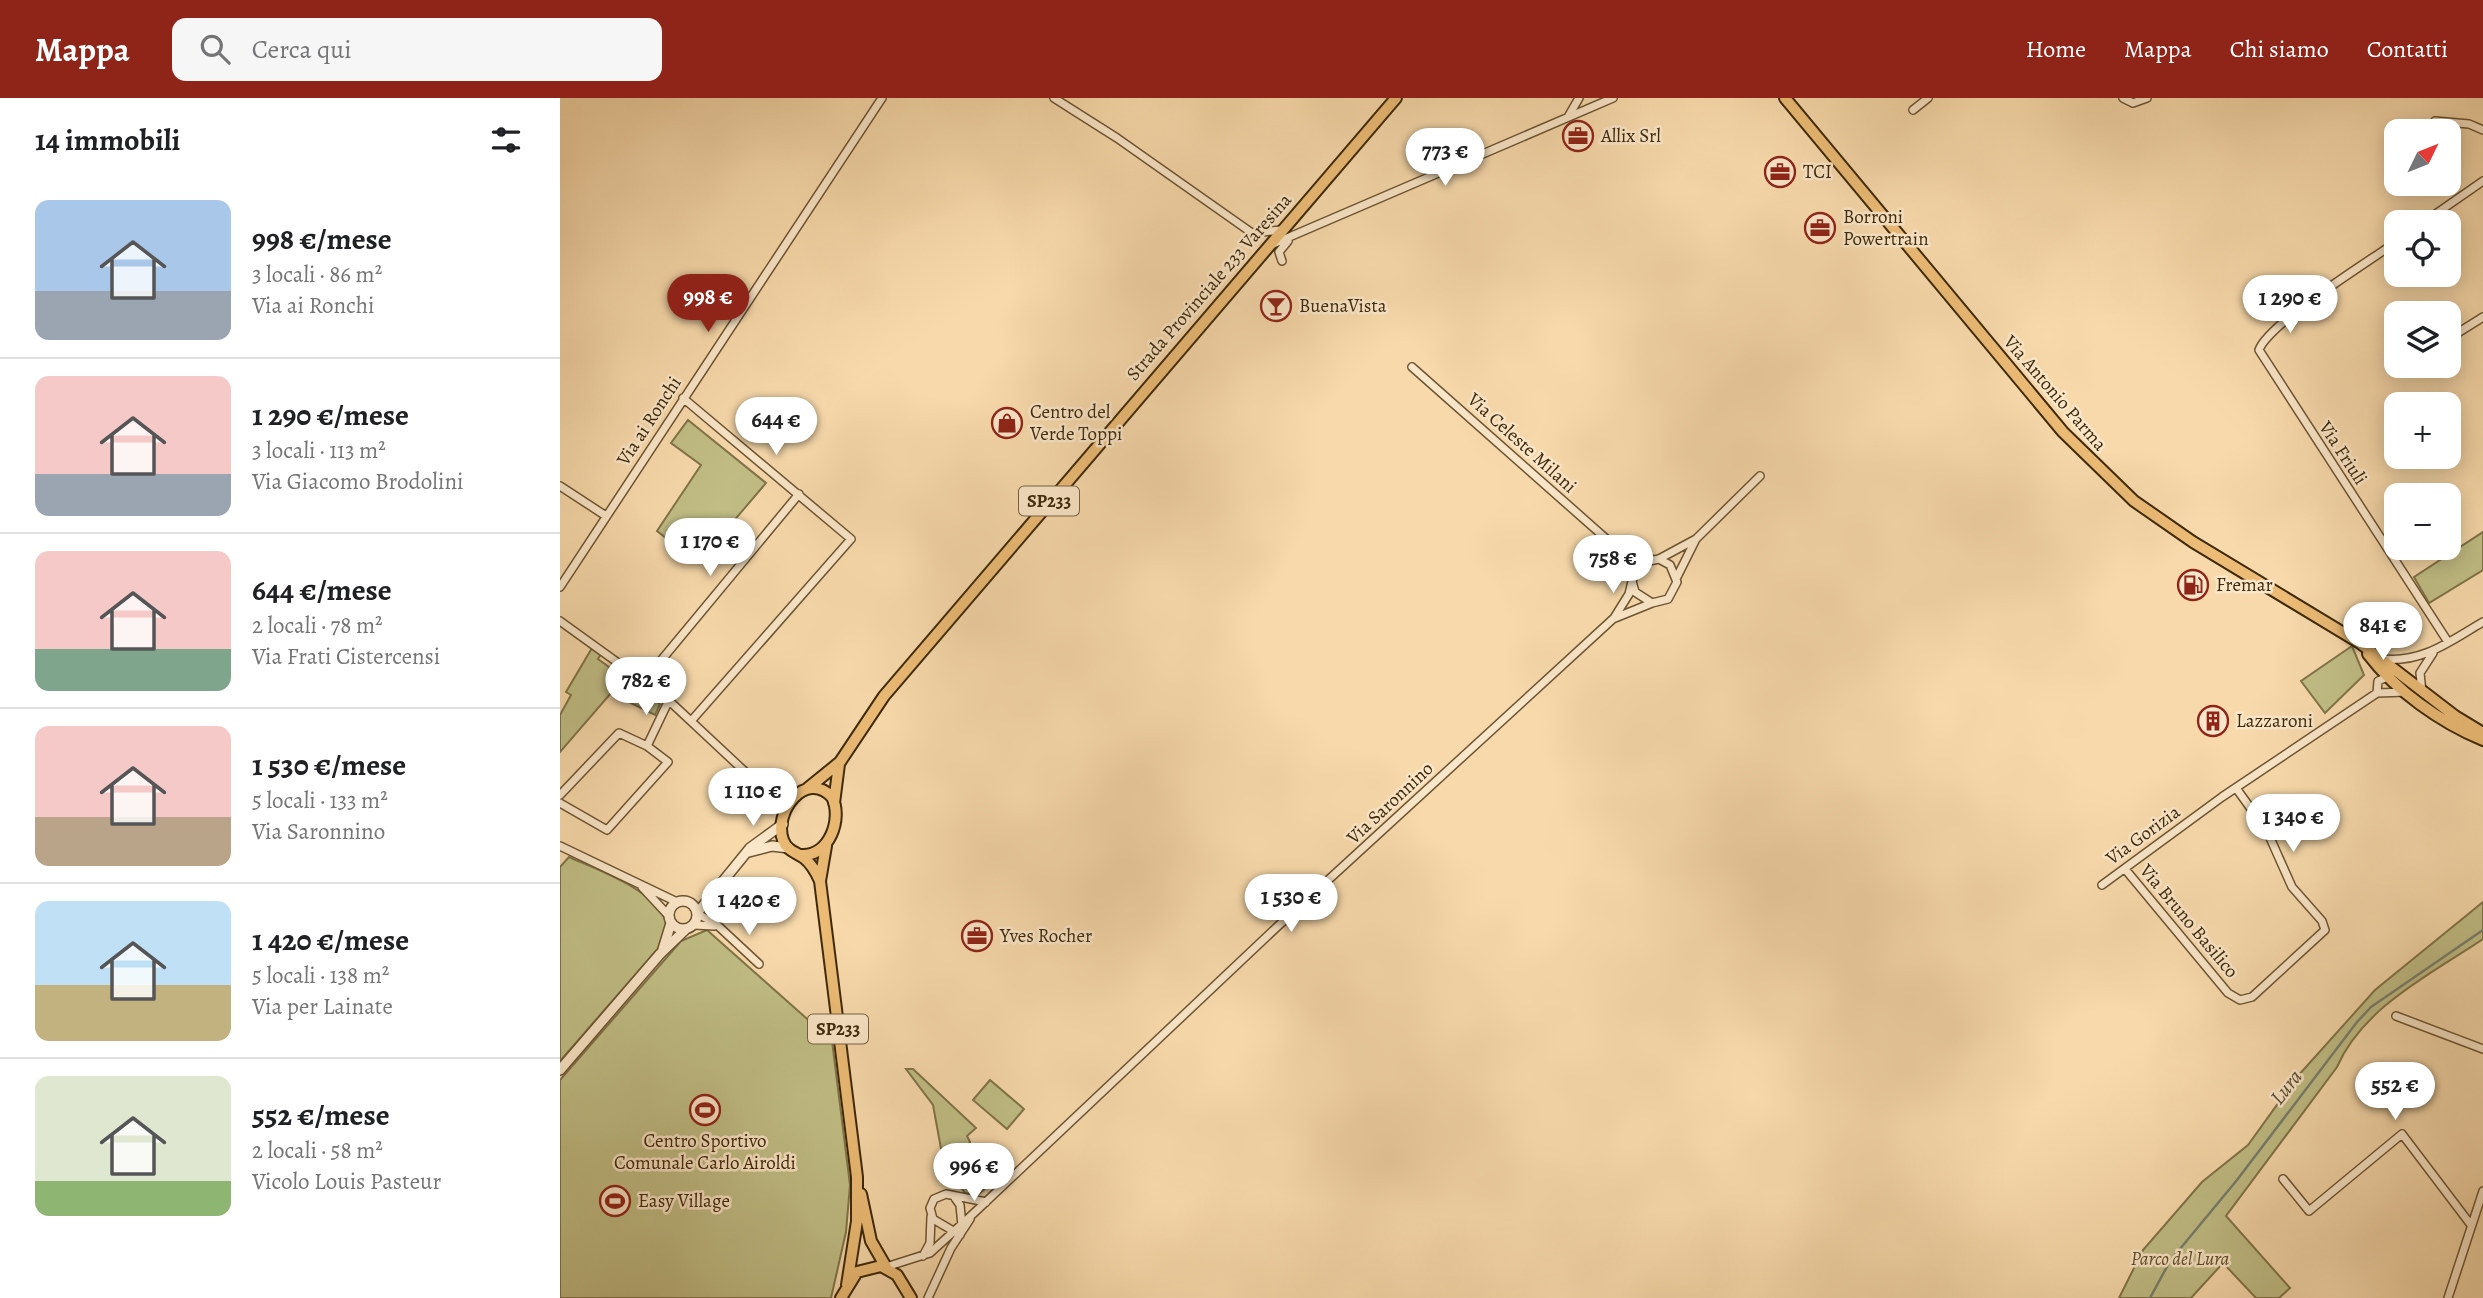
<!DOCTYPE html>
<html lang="it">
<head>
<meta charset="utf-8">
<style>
	:root { --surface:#fff; --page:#f6f6f6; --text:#202124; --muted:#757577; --line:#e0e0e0; --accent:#8f2418 }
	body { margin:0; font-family:Alegreya,serif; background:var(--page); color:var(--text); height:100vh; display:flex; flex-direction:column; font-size:26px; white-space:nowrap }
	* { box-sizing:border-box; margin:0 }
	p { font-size:23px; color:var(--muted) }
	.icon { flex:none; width:38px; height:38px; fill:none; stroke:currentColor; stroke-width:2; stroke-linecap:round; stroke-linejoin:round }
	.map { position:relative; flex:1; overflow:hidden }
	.sheet { display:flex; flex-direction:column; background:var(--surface); width:560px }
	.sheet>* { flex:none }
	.needle { width:46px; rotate:47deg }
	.tools { position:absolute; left:1824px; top:21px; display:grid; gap:14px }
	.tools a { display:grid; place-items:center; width:77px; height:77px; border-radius:14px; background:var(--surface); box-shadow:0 4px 18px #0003; font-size:35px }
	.price { position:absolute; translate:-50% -60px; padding:0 16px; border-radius:24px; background:#fff; color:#222; font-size:23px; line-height:46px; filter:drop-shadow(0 2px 4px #0008) }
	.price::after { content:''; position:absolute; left:50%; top:42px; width:21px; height:16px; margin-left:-10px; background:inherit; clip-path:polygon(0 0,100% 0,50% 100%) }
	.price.selected { background:var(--accent); color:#fff }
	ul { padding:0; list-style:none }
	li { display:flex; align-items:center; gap:21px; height:175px; padding:0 35px }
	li+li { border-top:2px solid var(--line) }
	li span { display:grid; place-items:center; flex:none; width:196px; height:140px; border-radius:14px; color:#555 }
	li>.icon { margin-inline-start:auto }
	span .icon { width:84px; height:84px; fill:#fffc; stroke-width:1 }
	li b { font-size:30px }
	h2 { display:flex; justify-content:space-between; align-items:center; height:84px; padding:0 35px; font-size:30px }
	header { display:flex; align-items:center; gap:42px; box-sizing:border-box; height:98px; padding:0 35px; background:var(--accent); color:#fff }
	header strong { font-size:33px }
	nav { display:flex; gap:38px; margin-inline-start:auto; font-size:24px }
	.search { width:490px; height:63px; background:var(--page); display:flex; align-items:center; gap:18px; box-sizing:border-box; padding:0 24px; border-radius:14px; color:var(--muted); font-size:26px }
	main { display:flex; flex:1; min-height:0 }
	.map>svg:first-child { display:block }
	.green { fill:#c1be86; stroke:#807448; stroke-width:2 }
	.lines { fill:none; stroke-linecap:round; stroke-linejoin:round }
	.stream { stroke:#77806c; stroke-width:2.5 }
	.minor-casing { stroke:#6c5532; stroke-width:10 }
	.tertiary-casing { stroke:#6c5532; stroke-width:12 }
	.primary-casing { stroke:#3e290a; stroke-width:14 }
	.minor { stroke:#fae6c8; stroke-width:7 }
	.tertiary { stroke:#fae6c8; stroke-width:9 }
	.primary { stroke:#ecbc76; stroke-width:10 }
	.labels { text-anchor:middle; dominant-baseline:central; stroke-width:5; stroke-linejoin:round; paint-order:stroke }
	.shield { fill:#fae6c8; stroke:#766243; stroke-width:2 }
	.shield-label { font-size:18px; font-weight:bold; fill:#3e290a }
	.poi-label { font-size:19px; fill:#3e290a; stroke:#fae6c8; text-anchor:start }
	.street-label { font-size:19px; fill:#3e290a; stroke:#fae6c8 }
	.park-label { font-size:19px; font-style:italic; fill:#5f4e29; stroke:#fae6c8 }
	.water-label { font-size:21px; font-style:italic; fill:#564d33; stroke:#fae6c8 }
</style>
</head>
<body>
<header>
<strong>Mappa</strong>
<div class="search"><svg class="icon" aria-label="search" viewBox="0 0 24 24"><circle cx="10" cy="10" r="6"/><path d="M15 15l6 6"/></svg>Cerca qui</div>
<nav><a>Home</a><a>Mappa</a><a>Chi siamo</a><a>Contatti</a></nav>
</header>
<main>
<section class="sheet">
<h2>14 immobili<svg class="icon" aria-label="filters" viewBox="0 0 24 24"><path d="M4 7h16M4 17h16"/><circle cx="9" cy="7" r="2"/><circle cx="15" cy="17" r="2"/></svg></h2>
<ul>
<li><span style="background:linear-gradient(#a9c7e8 65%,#9aa5b1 0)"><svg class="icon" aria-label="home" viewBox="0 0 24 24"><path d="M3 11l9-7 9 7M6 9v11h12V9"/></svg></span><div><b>998 €/mese</b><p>3 locali · 86 m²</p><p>Via ai Ronchi</p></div></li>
<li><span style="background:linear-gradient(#f6c9c9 70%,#9aa5b1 0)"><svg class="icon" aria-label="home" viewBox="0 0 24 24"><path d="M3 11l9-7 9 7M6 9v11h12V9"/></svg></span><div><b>1 290 €/mese</b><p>3 locali · 113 m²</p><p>Via Giacomo Brodolini</p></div></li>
<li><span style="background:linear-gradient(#f6c9c9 70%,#7fa58c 0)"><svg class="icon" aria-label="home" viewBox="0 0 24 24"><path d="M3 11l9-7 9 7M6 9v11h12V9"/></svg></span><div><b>644 €/mese</b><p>2 locali · 78 m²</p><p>Via Frati Cistercensi</p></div></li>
<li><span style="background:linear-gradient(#f6c9c9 65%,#b9a48a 0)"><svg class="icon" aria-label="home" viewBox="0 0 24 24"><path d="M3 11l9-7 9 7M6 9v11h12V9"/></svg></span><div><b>1 530 €/mese</b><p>5 locali · 133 m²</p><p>Via Saronnino</p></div></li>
<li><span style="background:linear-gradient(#bfe0f5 60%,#c2b280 0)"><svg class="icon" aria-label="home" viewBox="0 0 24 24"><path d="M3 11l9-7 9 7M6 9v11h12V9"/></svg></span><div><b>1 420 €/mese</b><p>5 locali · 138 m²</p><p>Via per Lainate</p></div></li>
<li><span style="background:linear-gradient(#dfe7d0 75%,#8fb573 0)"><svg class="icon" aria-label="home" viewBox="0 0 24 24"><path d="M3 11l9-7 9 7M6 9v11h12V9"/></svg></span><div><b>552 €/mese</b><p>2 locali · 58 m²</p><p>Vicolo Louis Pasteur</p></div></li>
</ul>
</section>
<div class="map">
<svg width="1923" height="1200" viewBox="0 0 1923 1200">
	<rect width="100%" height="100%" fill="#f7d9ab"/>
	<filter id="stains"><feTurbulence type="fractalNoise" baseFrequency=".00286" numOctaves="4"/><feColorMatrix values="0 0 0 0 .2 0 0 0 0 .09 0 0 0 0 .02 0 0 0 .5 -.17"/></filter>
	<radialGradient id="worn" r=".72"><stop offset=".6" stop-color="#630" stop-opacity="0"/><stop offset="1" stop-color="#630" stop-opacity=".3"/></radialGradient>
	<path class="green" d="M128 322 206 385 138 465 97 433 141 367 111 345Z
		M1923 434V472L1869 505 1854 479Z
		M1792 548 1804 577 1765 615 1741 583Z
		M32 550 41 556 38 561 100 606 95 617 51 595 0 654V617L11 597 6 594Z
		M9 759C35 771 99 793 106 825 107 831 104 840 102 846L0 963V769Z
		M1923 804V841C1871 876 1803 909 1777 969L1666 1118 1730 1190 1719 1200H1696L1663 1165 1631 1200H1559L1583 1152 1642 1084 1688 1047 1737 979 1815 892Z
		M147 832 272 943 290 1087 286 1134 271 1200H0V982L121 843Z
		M346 971H353L416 1030 407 1038 410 1044 406 1051 432 1075 438 1069 444 1074 419 1096 405 1095 384 1067 373 1007Z
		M430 982 464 1011 447 1031 413 1002Z"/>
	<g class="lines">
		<path class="stream" d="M1590 1200 1610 1163 1677 1082 1797 924 1811 909 1923 832"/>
		<g class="minor-casing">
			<path id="minor" d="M494 0 557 40 692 135 721 132
				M1563 0 1573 5 1587 0
				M1353 12 1368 0
				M1008 19 1019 0
				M1875 23 1909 26 1923 32
				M1864 124 1923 83
				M1836 144C1808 164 1709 225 1699 252L1888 544
				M713 146 1053 0
				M722 163 719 154 728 143
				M1888 241 1923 219
				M852 269 1051 445 1075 473
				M123 300 291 441 132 622
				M0 388 46 418
				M1053 447 1091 461
				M1099 461 1110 467 1117 484 1108 501 1092 505 1075 494 1072 483 1078 469 1084 464 1099 461 1136 441 1200 378
				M1117 479 1135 443
				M0 489 322 0
				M1055 520 1092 505
				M0 523 104 598 226 712
				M1823 561C1863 565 1890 543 1923 524
				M84 583 239 396
				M1862 594 1860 575 1873 555
				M1817 595 1818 583 1830 578
				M87 648 109 602
				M0 697 59 635 87 648 108 664 47 732 0 705
				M0 748 117 804
				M1565 771 1668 895 1680 902 1692 899 1765 832 1762 823 1732 789 1707 733 1676 690
				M1542 787 1662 699 1817 595 1846 594
				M82 789 109 818
				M138 816 156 826 199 866
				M134 827 154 828
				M1836 918 1923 951
				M1723 1081 1749 1113 1842 1036 1911 1127
				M395 1100 400 1107 402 1128
				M400 1137 373 1121 370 1110 374 1101 386 1096 426 1104
				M363 1158 370 1145 371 1119
				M326 1169 370 1155 414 1115 718 828 1054 520 1069 496 1072 483
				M368 1200 391 1150 410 1121
				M1888 1200 1923 1093"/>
		</g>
		<g class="tertiary-casing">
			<path id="tertiary" d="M189 754 212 748 229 750
				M109 817a14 14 0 1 1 28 0a14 14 0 1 1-28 0Z
				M138 814 190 750 223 726
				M103 851 111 825
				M0 972 100 856 126 831"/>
		</g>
		<g class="primary-casing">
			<path id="primary" d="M1225 0 1503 334 1574 403 1633 444 1800 545 1895 618 1923 635
				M1808 556C1836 593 1880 624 1923 642
				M248 690 280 664 324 598 836 0
				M274 705 279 666
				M266 748 260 783 297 1079V1123L287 1187
				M241 757C269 759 283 721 272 699 245 671 213 715 223 742 227 753 236 754 244 760 252 766 256 774 260 783
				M301 1096 311 1143 326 1169
				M281 1200 297 1174 321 1168 337 1177 351 1200"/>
		</g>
		<use href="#minor" class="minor"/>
		<use href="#tertiary" class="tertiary"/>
		<use href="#primary" class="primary"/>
	</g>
	<defs>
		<g id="office-ring" transform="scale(1.575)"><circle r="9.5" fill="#fae6c8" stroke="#8f2418" stroke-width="1.5"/><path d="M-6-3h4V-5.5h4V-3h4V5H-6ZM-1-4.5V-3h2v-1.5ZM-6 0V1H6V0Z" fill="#8f2418"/></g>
		<g id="bar-ring" transform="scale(1.575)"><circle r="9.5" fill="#fae6c8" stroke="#8f2418" stroke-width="1.5"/><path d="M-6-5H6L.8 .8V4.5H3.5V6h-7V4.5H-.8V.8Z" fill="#8f2418"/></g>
		<g id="shop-ring" transform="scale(1.575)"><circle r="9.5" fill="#fae6c8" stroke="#8f2418" stroke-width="1.5"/><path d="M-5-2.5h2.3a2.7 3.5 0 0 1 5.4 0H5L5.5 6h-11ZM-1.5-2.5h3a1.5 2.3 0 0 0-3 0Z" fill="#8f2418"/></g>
		<g id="fuel-ring" transform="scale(1.575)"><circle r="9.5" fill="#fae6c8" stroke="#8f2418" stroke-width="1.5"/><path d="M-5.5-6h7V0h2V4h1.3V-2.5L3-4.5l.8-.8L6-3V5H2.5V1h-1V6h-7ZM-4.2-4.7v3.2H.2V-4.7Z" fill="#8f2418"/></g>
		<g id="building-ring" transform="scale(1.575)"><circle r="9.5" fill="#fae6c8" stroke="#8f2418" stroke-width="1.5"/><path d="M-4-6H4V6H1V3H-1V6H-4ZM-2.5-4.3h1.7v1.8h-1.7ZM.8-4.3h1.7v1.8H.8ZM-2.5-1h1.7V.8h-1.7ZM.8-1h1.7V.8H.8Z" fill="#8f2418"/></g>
		<g id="stadium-ring" transform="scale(1.575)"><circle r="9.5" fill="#fae6c8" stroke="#8f2418" stroke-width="1.5"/><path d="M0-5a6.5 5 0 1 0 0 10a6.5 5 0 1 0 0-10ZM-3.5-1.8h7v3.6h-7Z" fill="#8f2418"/></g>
	</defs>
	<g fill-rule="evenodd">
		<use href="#office-ring" x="1018" y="38"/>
		<use href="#office-ring" x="1220" y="74"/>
		<use href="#office-ring" x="1260" y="130"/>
		<use href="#bar-ring" x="716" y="208"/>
		<use href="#shop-ring" x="447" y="325"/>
		<use href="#fuel-ring" x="1633" y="487"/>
		<use href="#building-ring" x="1653" y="623"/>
		<use href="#office-ring" x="417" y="838"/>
		<use href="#stadium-ring" x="145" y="1012"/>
		<use href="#stadium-ring" x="55" y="1103"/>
	</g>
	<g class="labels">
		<g class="shield">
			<rect x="459" y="388.5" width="60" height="29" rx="5"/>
			<rect x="248" y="916.5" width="60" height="29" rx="5"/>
		</g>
		<g class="shield-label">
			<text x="489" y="403">SP233</text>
			<text x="278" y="931">SP233</text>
		</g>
		<g class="poi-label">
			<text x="1041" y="38">Allix Srl</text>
			<text x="1243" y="74">TCI</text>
			<text x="1283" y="119">Borroni<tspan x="1283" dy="22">Powertrain</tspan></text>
			<text x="739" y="208">BuenaVista</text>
			<text x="470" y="314">Centro del<tspan x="470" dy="22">Verde Toppi</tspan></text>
			<text x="1656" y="487">Fremar</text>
			<text x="1676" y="623">Lazzaroni</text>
			<text x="440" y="838">Yves Rocher</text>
			<text x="145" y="1043" text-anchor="middle">Centro Sportivo<tspan x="145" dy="22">Comunale Carlo Airoldi</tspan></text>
			<text x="78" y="1103">Easy Village</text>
		</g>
		<g class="street-label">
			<text transform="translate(649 189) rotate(-49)">Strada Provinciale 233 Varesina</text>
			<text transform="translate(1495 295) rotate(49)">Via Antonio Parma</text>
			<text transform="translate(89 323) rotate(-57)">Via ai Ronchi</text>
			<text transform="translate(962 345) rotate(42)">Via Celeste Milani</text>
			<text transform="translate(1783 355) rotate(57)">Via Friuli</text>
			<text transform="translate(830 705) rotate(-43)">Via Saronnino</text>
			<text transform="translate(1583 737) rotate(-36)">Via Gorizia</text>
			<text transform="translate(1629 823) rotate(50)">Via Bruno Basilico</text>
		</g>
		<g class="park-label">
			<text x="1620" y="1161">Parco del Lura</text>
		</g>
		<g class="water-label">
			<text transform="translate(1726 989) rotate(-52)">Lura</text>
		</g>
	</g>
	<rect width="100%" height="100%" filter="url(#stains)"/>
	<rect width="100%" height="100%" fill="url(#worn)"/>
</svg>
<div class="tools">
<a><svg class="needle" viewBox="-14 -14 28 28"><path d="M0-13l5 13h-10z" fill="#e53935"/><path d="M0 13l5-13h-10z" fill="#757577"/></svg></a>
<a><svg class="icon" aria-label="locate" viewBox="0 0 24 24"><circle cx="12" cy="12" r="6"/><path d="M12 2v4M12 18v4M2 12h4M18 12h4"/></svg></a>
<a><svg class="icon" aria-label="layers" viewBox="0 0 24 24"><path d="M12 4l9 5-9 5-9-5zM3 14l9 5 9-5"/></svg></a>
<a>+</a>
<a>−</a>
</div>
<b class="price" style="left:885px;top:90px">773 €</b>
<b class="price selected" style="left:148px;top:236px">998 €</b>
<b class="price" style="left:1730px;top:237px">1 290 €</b>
<b class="price" style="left:216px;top:359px">644 €</b>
<b class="price" style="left:150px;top:480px">1 170 €</b>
<b class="price" style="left:1053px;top:497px">758 €</b>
<b class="price" style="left:1823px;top:564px">841 €</b>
<b class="price" style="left:86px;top:619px">782 €</b>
<b class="price" style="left:193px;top:730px">1 110 €</b>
<b class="price" style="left:1733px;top:756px">1 340 €</b>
<b class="price" style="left:731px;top:836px">1 530 €</b>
<b class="price" style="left:189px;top:839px">1 420 €</b>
<b class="price" style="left:1835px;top:1024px">552 €</b>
<b class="price" style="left:414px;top:1105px">996 €</b>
</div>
</main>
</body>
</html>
